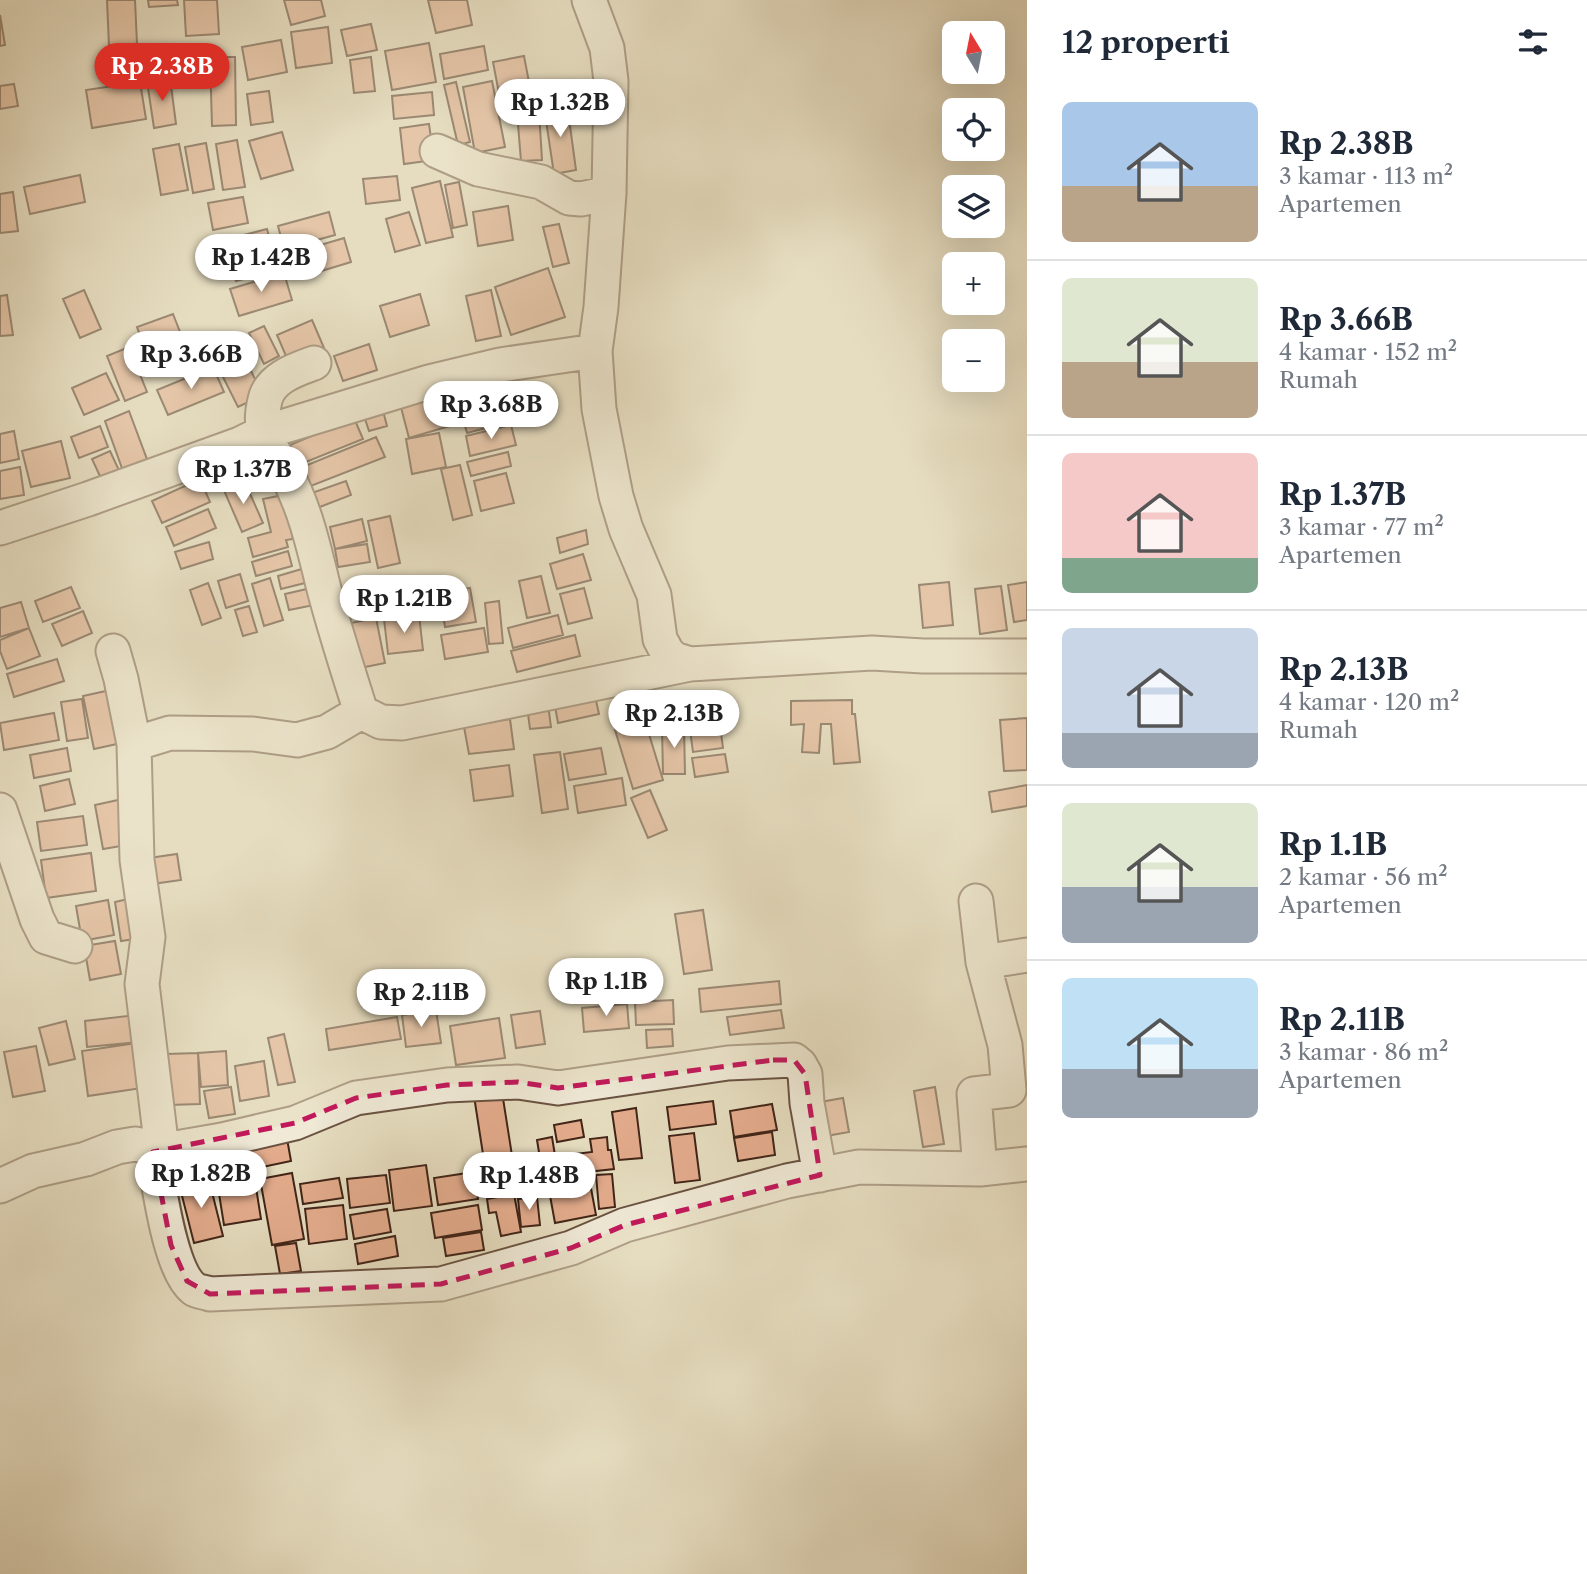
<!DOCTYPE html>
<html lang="id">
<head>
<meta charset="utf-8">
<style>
	:root { --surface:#fff; --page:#f2f2f3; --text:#1f2937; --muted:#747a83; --line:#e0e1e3; --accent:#d93025 }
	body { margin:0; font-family:"Libre Caslon Text",serif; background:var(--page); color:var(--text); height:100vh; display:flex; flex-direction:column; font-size:26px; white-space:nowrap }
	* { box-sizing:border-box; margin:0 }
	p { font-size:23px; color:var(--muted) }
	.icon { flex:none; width:38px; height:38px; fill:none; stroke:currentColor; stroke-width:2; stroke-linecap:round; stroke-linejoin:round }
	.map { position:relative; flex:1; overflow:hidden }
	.panel { display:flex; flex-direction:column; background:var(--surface); width:560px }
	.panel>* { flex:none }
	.needle { width:46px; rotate:350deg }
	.tools { position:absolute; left:942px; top:21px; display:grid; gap:14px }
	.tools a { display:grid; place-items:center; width:63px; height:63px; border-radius:10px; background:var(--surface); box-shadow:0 7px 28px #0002; font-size:35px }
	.price { position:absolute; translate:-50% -60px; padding:0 16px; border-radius:24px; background:#fff; color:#222; font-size:23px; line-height:46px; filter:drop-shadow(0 2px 4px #0008) }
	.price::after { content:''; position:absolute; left:50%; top:42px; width:21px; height:16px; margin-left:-10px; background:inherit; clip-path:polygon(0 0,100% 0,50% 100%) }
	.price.active { background:var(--accent); color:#fff }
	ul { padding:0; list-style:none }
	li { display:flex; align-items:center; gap:21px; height:175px; padding:0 35px }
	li+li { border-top:2px solid var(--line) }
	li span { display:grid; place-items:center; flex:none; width:196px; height:140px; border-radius:10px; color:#555 }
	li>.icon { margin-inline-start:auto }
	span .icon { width:84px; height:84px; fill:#fffc; stroke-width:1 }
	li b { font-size:30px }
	h2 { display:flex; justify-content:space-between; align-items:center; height:84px; padding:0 35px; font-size:30px }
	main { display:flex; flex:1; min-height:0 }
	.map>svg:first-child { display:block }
	.building { fill:#e4ac8d; stroke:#402417; stroke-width:2 }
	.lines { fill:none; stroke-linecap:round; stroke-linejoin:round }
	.minor-casing { stroke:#6a5241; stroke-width:37 }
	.minor { stroke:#efe9d6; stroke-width:33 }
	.marked { fill:none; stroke:#c2185b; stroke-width:5; stroke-dasharray:14 9; stroke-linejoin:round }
</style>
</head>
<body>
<main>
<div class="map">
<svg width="1027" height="1574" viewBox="0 0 1027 1574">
	<rect width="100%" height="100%" fill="#e6ddc0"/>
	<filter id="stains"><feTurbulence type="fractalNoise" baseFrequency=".00286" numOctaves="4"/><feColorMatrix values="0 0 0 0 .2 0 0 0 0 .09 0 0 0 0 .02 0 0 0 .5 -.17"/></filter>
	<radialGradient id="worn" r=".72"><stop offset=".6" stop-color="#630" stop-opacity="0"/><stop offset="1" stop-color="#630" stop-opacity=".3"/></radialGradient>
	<path class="building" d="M107 0H135L137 44 109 46Z
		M148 0H177L178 5 149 7Z
		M184 0H217L219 34 186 36Z
		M284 0H321L325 16 291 25Z
		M428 0H467L472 25 436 33Z
		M0 15 5 45 0 46Z
		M371 24 377 50 347 56 341 30Z
		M328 27 332 63 296 68 291 32Z
		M281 40 287 72 248 80 242 47Z
		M429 43 436 82 392 90 385 51Z
		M484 46 488 70 444 79 440 54Z
		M524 56 532 98 501 104 493 62Z
		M210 57H235L236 125 212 126Z
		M371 57 375 91 354 93 350 60Z
		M170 78 176 124 154 128 147 81Z
		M492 81 505 147 475 153 463 87Z
		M140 82 146 119 92 128 86 90Z
		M456 82 470 142 458 145 444 85Z
		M14 84 18 106 0 109V86Z
		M269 91 273 122 251 125 247 94Z
		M432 92 434 115 394 119 392 96Z
		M567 104 576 170 554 174 544 107Z
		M539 111 542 160 521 161 517 112Z
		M429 124 434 160 404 164 400 128Z
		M282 132 293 170 261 179 249 141Z
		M237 140 245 187 223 190 216 144Z
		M206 143 214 189 193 193 185 147Z
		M179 144 188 190 161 195 153 149Z
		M80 175 85 202 30 214 24 187Z
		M397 176 400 200 366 204 363 179Z
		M440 181 453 237 426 243 412 188Z
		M459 182 467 225 453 228 445 185Z
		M13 192 18 231 0 233V194Z
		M243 197 248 223 213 230 208 203Z
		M508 206 513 240 478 246 473 212Z
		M329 212 335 235 284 249 278 226Z
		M409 212 420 245 395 252 386 219Z
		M559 224 569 263 553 267 543 227Z
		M267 229 278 270 236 281 225 240Z
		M344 238 351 262 295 279 287 255Z
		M548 268 565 317 511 335 495 287Z
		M284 273 292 300 239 316 230 289Z
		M84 290 101 329 80 338 63 299Z
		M491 290 501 336 476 341 466 296Z
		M420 294 429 325 390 337 380 306Z
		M7 295 13 335 0 336V296Z
		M173 314 187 350 150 363 137 327Z
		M312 320 324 348 289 363 277 335Z
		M264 326 279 356 264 364 249 333Z
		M234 337 263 395 238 407 209 349Z
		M369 344 377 370 343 381 334 356Z
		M129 347 147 392 125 401 107 356Z
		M213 367 224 392 168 415 157 390Z
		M106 373 119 400 84 415 72 388Z
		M443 385 453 425 409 438 398 396Z
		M507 385 516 420 467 433 457 399Z
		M129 411 148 462 123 471 105 421Z
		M383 411 387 426 369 431 364 416Z
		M354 418 363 439 291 468 283 448Z
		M511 425 516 445 470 456 466 436Z
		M100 426 108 447 79 458 71 437Z
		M14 431 19 459 0 463V434Z
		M439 433 446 467 412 474 406 439Z
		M376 437 385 457 303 489 295 470Z
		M61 441 70 478 31 487 22 451Z
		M110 451 123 479 105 487 92 459Z
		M508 452 511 466 471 476 467 462Z
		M460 465 472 515 453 520 441 469Z
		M20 467 24 495 0 499V471Z
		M506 473 514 503 481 511 474 481Z
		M200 479 210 502 162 523 152 501Z
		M244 480 263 523 242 532 223 488Z
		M346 481 351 495 312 510 306 495Z
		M283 495 293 539 286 540 288 547 253 557 248 538 271 532 263 499Z
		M208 509 216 528 174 546 166 527Z
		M390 516 400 563 378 568 368 521Z
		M362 519 367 541 335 549 330 527Z
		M586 530 588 544 560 553 557 538Z
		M209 542 213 559 181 569 175 552Z
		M367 544 370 562 338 567 335 549Z
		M288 551 292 566 256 576 252 562Z
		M583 554 591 580 557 589 550 564Z
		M305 568 309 582 281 589 278 576Z
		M240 574 248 601 226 608 218 581Z
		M541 576 550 613 527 618 519 581Z
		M270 578 283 620 264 626 252 584Z
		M949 582 953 625 923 628 919 585Z
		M1027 582V620L1014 622 1008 585Z
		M208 583 221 618 202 625 190 590Z
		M1001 586 1007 630 980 634 975 589Z
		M71 587 80 608 43 622 35 601Z
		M311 588 314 605 289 610 285 594Z
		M470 588 476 622 445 627 440 593Z
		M584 588 592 618 568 624 560 594Z
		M499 601 503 643 489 644 485 603Z
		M21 602 29 628 0 637V608Z
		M249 606 257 632 243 636 235 610Z
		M83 611 92 633 62 646 52 624Z
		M419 615 423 650 388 654 384 619Z
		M558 615 563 635 513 648 508 628Z
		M376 618 385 663 360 668 351 623Z
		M29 628 40 656 7 669 0 651V640Z
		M484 628 488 652 445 659 441 635Z
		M575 635 580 656 517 672 511 651Z
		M57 659 64 681 14 697 7 674Z
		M593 687 599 714 558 723 553 695Z
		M106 691 117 744 94 749 83 696Z
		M547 697 551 727 530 729 526 699Z
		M82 699 88 738 67 741 61 702Z
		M852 700V714H855L860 762 834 764 831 724H821L819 753 802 752 804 724 791 725V701Z
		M54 713 59 740 4 750 0 723Z
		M1027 718V770L1004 771 1000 720Z
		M510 719 514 749 469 754 464 727Z
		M645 721 663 780 633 789 615 730Z
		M720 725 723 748 693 752 690 730Z
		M662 727H684L685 774H663Z
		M67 748 71 771 34 778 30 755Z
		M601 748 606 774 569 780 564 754Z
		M560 752 568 809 542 813 534 755Z
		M725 754 728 772 695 777 692 758Z
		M509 765 513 796 474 801 470 770Z
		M622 778 626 805 578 813 574 786Z
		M69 779 75 804 45 811 40 786Z
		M1027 785V806L992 812 989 792Z
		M650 790 667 830 648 838 631 798Z
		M118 800 127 845 103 849 95 805Z
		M83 816 87 845 41 851 37 822Z
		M91 853 96 891 46 898 41 860Z
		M177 854 181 880 145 885 142 859Z
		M128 899 135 939 121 941 115 902Z
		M108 900 114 935 82 941 76 906Z
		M703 910 712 970 684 974 675 914Z
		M115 941 121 974 90 980 84 946Z
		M779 981 781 1004 701 1012 699 989Z
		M673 1000 674 1024 636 1025 635 1002Z
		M627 1004 629 1028 584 1032 582 1008Z
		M436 1010 441 1043 406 1047 402 1015Z
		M781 1010 784 1028 730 1035 727 1017Z
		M540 1011 545 1044 516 1048 511 1015Z
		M136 1015 139 1042 87 1047 85 1021Z
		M397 1017 401 1039 329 1050 326 1029Z
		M499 1018 505 1058 456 1065 450 1026Z
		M66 1021 75 1059 49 1065 39 1028Z
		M672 1029 673 1046 647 1048 646 1030Z
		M284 1034 295 1082 278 1085 268 1038Z
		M137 1043 142 1088 88 1096 82 1051Z
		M36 1046 45 1091 13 1097 4 1052Z
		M226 1051 228 1085 201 1087 198 1053Z
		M198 1053 200 1104 168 1105 166 1054Z
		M264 1061 269 1096 240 1101 235 1066Z
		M231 1087 235 1114 209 1118 204 1091Z
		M935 1087 944 1144 923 1147 914 1091Z
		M502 1092 513 1162 485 1167 474 1096Z
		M843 1098 849 1132 815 1138 809 1104Z
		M713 1101 716 1124 670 1130 667 1107Z
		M772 1104 777 1130 734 1137 730 1111Z
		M636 1108 642 1158 619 1160 612 1112Z
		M581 1120 584 1137 557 1142 554 1125Z
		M772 1132 775 1155 738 1161 734 1138Z
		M286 1133 291 1161 248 1170 243 1142Z
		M694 1133 700 1180 675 1183 669 1136Z
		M552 1137 559 1180 544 1183 537 1140Z
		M607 1137 608 1150H611L614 1169 569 1174 567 1155 592 1152 590 1139Z
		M426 1165 432 1206 394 1211 389 1170Z
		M474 1172 478 1199 438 1205 434 1178Z
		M292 1173 304 1239 272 1245 260 1179Z
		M612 1174 615 1207 599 1209 596 1175Z
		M254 1175 261 1219 224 1225 217 1181Z
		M386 1175 390 1203 350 1208 347 1179Z
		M208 1176 223 1236 194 1243 179 1184Z
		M339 1178 343 1198 303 1204 300 1184Z
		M590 1183 596 1215 555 1223 549 1190Z
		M514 1194 521 1232 501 1236 496 1212 489 1213 487 1199Z
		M537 1197 540 1225 521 1227 518 1199Z
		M343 1205 347 1239 309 1244 305 1209Z
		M478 1205 482 1230 435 1238 431 1213Z
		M387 1209 391 1232 354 1239 350 1215Z
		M481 1232 484 1250 446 1256 443 1238Z
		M395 1236 398 1256 358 1264 355 1244Z
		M296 1243 301 1271 280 1274 275 1246Z"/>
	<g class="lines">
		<g class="minor-casing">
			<path id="minor" d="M589 0 607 48 611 81 609 193 601 307 595 351 599 409 616 496 626 529 654 595 660 639 667 652 674 659 690 664 872 653 923 656H1027
				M437 151 478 169 541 182 569 198 581 199 609 193
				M314 363C295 370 270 378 265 400 256 436 271 444 286 473 306 510 314 549 324 589 335 631 348 671 361 712L381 722 402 723 690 664
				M0 528 88 499 240 444 262 433 429 382 500 365 595 351
				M113 651 121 679 134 744 137 860 148 937 142 984 162 1150
				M134 744 170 733 253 734 297 740 327 732 361 712
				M0 810 37 919 46 937 75 946
				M976 901 983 962 1005 1045 1009 1090 974 1094 980 1169
				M983 962 1027 955
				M153 1152 222 1140 295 1123 356 1098 447 1085 518 1082 558 1088 728 1063 794 1060 800 1065 805 1074 807 1103 820 1175
				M0 1186 33 1171 86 1159 117 1147 135 1144 145 1146 153 1152C159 1183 169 1270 194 1289 198 1292 205 1292 210 1294L441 1284 571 1248 625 1225 787 1181 859 1167 980 1169 1027 1164"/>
		</g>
		<use href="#minor" class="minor"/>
	</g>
	<path d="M0 0H1027V1574H0ZM773 1060H794L805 1074 820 1175 625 1225 571 1248 441 1284 210 1294 187 1281 171 1245 153 1152 295 1123 356 1098 447 1085 518 1082 558 1088Z" fill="#e6ddc0" fill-opacity=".55" fill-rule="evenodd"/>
	<path class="marked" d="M773 1060H794L805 1074 820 1175 625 1225 571 1248 441 1284 210 1294 187 1281 171 1245 153 1152 295 1123 356 1098 447 1085 518 1082 558 1088Z"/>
	<rect width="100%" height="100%" filter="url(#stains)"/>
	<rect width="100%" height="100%" fill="url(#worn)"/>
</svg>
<div class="tools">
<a><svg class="needle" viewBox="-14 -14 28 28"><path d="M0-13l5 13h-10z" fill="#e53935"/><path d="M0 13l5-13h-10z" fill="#747a83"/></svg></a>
<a><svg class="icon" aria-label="locate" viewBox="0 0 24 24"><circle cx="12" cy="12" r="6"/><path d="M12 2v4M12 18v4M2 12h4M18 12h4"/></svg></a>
<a><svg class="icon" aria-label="layers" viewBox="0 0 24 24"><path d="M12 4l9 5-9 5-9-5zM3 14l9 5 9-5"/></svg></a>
<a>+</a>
<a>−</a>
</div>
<b class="price active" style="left:162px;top:103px">Rp 2.38B</b>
<b class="price" style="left:560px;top:139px">Rp 1.32B</b>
<b class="price" style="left:261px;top:294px">Rp 1.42B</b>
<b class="price" style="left:191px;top:391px">Rp 3.66B</b>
<b class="price" style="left:491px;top:441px">Rp 3.68B</b>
<b class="price" style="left:243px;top:506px">Rp 1.37B</b>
<b class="price" style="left:404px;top:635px">Rp 1.21B</b>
<b class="price" style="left:674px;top:750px">Rp 2.13B</b>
<b class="price" style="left:606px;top:1018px">Rp 1.1B</b>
<b class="price" style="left:421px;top:1029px">Rp 2.11B</b>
<b class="price" style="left:201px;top:1210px">Rp 1.82B</b>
<b class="price" style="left:529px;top:1212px">Rp 1.48B</b>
</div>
<section class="panel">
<h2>12 properti<svg class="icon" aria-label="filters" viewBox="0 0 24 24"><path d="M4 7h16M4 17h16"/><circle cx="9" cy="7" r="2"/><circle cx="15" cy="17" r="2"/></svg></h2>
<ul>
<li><span style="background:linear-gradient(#a9c7e8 60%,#b9a48a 0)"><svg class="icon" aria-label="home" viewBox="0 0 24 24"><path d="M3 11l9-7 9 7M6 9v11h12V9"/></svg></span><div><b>Rp 2.38B</b><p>3 kamar · 113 m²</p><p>Apartemen</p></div></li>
<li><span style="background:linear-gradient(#dfe7d0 60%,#b9a48a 0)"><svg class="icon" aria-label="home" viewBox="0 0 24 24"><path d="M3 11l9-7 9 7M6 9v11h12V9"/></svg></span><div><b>Rp 3.66B</b><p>4 kamar · 152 m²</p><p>Rumah</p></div></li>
<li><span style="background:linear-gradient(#f6c9c9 75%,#7fa58c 0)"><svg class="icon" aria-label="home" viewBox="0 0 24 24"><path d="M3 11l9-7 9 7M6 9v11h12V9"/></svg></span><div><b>Rp 1.37B</b><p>3 kamar · 77 m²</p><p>Apartemen</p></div></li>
<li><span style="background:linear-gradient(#c9d6e8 75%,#9aa5b1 0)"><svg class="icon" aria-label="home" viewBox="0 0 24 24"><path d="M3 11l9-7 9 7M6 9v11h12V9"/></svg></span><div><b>Rp 2.13B</b><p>4 kamar · 120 m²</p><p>Rumah</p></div></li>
<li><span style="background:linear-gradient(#dfe7d0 60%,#9aa5b1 0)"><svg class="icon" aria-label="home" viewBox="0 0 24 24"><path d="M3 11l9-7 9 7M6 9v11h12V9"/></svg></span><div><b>Rp 1.1B</b><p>2 kamar · 56 m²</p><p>Apartemen</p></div></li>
<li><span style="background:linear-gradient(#bfe0f5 65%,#9aa5b1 0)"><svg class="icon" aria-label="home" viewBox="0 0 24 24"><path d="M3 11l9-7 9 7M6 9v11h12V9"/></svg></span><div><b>Rp 2.11B</b><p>3 kamar · 86 m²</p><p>Apartemen</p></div></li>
</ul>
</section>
</main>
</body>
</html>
